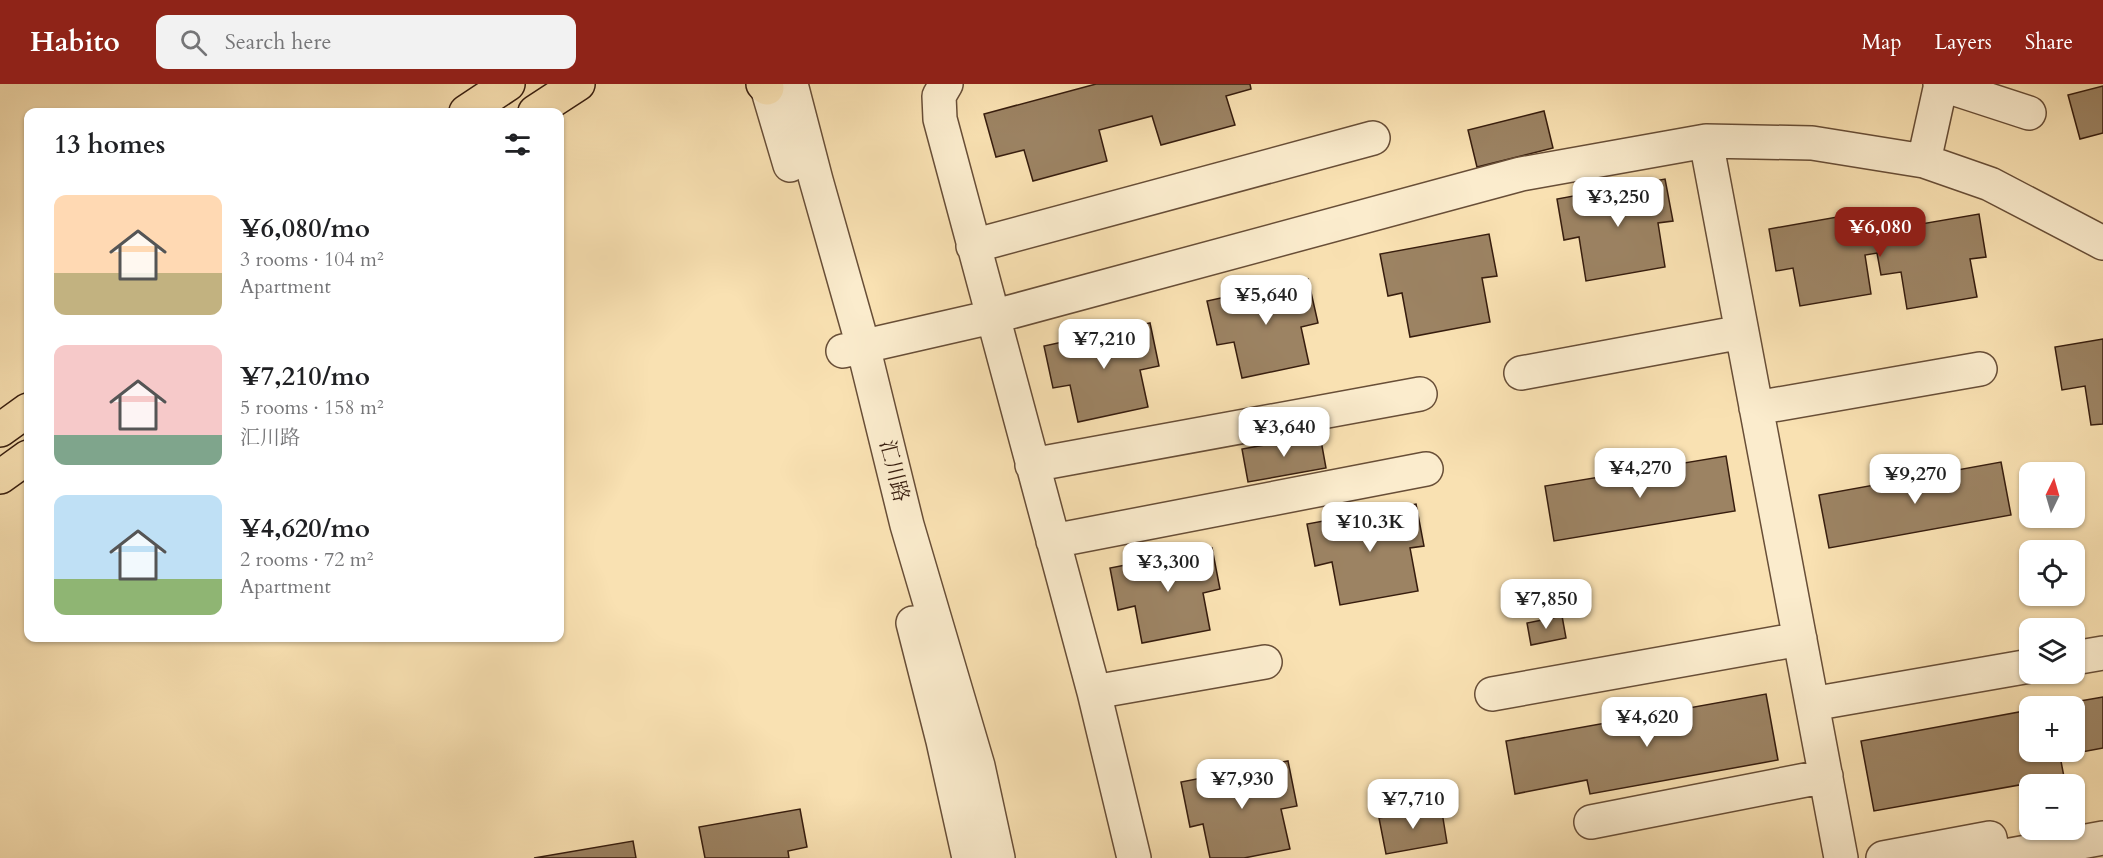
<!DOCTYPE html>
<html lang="en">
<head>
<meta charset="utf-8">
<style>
	:root { --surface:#fff; --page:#f2f2f2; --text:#202124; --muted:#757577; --accent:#8f2418 }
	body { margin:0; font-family:Cardo,"Noto Serif SC",serif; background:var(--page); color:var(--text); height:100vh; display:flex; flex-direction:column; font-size:22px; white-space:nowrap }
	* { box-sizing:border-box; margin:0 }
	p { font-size:20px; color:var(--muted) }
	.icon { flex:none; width:33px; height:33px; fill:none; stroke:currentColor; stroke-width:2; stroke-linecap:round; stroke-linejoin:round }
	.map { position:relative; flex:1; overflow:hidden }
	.panel { position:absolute; left:24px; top:24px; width:540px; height:534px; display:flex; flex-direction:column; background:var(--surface); border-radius:12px; box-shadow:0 2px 4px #0004 }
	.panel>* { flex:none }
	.needle { width:39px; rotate:5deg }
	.controls { position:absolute; left:2019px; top:378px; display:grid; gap:12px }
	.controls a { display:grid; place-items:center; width:66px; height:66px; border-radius:12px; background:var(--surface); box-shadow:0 2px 4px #0004; font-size:30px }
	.price { position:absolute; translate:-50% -51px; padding:0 14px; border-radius:12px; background:#fff; color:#222; font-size:20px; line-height:39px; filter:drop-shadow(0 2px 3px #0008) }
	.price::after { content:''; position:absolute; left:50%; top:36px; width:18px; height:14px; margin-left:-9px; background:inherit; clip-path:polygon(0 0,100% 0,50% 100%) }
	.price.current { background:var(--accent); color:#fff }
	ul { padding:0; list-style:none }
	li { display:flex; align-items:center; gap:18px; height:150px; padding:0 30px }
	li span { display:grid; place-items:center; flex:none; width:168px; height:120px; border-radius:12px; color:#555 }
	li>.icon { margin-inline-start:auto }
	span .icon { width:72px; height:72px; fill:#fffc; stroke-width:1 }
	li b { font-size:26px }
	h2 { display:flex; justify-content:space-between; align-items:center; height:72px; padding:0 30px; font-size:26px }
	header { display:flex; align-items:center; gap:36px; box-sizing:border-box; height:84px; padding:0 30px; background:var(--accent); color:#fff }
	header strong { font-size:28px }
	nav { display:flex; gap:33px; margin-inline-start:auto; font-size:21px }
	.search { width:420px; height:54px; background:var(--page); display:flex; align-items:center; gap:15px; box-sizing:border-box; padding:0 21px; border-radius:12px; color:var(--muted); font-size:22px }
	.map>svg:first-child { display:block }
	.building { fill:#9c8363; stroke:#371d0e; stroke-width:1.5 }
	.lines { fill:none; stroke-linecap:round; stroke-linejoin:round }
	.minor-casing { stroke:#684e37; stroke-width:36 }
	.major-casing { stroke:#371d0e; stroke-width:36 }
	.minor { stroke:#fbeccd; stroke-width:33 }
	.major { stroke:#f9e1b2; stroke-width:33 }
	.labels { text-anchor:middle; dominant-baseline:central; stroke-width:4.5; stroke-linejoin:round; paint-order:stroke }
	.street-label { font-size:21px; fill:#371d0e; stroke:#fbeccd }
</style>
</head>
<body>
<header>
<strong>Habito</strong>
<div class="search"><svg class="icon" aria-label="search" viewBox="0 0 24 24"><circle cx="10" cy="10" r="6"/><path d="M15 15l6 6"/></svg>Search here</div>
<nav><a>Map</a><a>Layers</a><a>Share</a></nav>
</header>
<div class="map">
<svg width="2103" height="774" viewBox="0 0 2103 774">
	<rect width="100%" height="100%" fill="#f9e1b2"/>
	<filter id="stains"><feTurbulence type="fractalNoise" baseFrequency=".00333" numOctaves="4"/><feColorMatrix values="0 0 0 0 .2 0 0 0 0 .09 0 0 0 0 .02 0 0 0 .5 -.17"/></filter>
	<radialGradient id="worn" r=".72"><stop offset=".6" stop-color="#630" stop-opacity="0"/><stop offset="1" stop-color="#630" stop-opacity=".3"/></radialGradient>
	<path class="building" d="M1096 0H1250L1251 5 1226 12 1235 41 1161 61 1152 32 1099 46 1107 77 1033 97 1024 66 996 73 984 30Z
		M2103 2V49L2080 55 2068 11Z
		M1544 27 1553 64 1477 83 1468 46Z
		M1665 95 1673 137 1658 139 1665 183 1586 197 1579 153 1564 156 1557 115Z
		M1871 127 1875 148 1979 130 1986 173 1970 175 1977 213 1907 225 1901 188 1881 191 1877 169 1865 171 1871 210 1800 222 1793 184 1776 187 1769 145Z
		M1489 150 1497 192 1482 194 1490 238 1410 253 1402 209 1388 212 1380 170Z
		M1308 195 1318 239 1301 243 1309 280 1242 294 1234 258 1217 261 1207 217Z
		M1150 239 1159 282 1140 286 1148 323 1078 338 1070 301 1053 304 1044 262Z
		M2103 255V340L2091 341 2085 302 2062 306 2055 263Z
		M1320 351 1326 384 1248 398 1242 365Z
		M1726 372 1735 427 1554 457 1545 402Z
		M2001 378 2011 431 1829 464 1819 411Z
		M1416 420 1424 462 1410 464 1418 507 1340 521 1332 478 1315 482 1307 440Z
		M1212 464 1220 505 1203 509 1210 546 1142 559 1135 522 1118 526 1110 484Z
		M1562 532 1566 554 1531 561 1527 539Z
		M1766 610 1778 676 1590 710 1587 696 1515 710 1506 657Z
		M2103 613V664L2060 672 2064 693 1874 727 1861 657 2030 626V668H2074V622H2051Z
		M1288 677 1297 722 1281 725 1290 765 1244 774H1210L1203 740 1190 743 1181 698Z
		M1441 722 1447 759 1386 770 1379 734Z
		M800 725 807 763 788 767 789 774H705L699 743Z
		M633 757 636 774H534Z"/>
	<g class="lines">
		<g class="minor-casing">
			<path id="minor" d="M766 0 790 81
				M791 0 816 96 863 262 907 441 978 682 998 774
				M946 0 939 12 940 35 1094 608 1134 774
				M1940 0 2029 29
				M1706 57 1841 774
				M1924 77 1941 0
				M973 162 1373 54
				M843 267 992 233 1521 90 1706 57 1812 59 1924 77 1990 100 2103 159
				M1521 289 1742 248
				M1756 324 1980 285
				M1032 381 1420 310
				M1053 457 1426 385
				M913 539 943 657 969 774
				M2074 574 2103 569
				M1094 608 1265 578
				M1492 610 1800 555
				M1812 620 2030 582
				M1591 738 1826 692
				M1883 774 1990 754 1994 774 2103 754"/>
		</g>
		<g class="major-casing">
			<path id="major" d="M763 0 767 4
				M466 28 508 0
				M535 28 578 0
				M0 346 28 326
				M0 393 28 373"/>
		</g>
		<use href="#minor" class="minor"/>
		<use href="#major" class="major"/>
	</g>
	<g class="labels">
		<g class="street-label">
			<text transform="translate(894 387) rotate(76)">汇川路</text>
		</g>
	</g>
	<rect width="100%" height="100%" filter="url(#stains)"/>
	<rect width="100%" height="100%" fill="url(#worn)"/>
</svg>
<div class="controls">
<a><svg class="needle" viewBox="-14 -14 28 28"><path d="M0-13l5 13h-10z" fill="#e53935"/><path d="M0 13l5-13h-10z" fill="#757577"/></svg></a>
<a><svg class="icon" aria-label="locate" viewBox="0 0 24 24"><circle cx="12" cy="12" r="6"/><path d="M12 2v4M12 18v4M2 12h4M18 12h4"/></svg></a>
<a><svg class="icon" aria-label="layers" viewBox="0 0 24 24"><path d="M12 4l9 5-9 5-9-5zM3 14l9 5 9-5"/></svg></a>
<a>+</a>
<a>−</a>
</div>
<b class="price" style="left:1618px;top:144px">¥3,250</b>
<b class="price current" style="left:1880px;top:174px">¥6,080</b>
<b class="price" style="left:1266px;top:242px">¥5,640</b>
<b class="price" style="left:1104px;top:286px">¥7,210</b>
<b class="price" style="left:1284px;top:374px">¥3,640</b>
<b class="price" style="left:1640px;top:415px">¥4,270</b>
<b class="price" style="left:1915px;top:421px">¥9,270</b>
<b class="price" style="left:1370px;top:469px">¥10.3K</b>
<b class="price" style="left:1168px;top:509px">¥3,300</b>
<b class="price" style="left:1546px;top:546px">¥7,850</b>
<b class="price" style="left:1647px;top:664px">¥4,620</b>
<b class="price" style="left:1242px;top:726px">¥7,930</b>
<b class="price" style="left:1413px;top:746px">¥7,710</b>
<section class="panel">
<h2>13 homes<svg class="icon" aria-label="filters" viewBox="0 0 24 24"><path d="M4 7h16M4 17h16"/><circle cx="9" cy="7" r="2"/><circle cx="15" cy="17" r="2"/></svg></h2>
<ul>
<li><span style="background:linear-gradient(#ffd9b3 65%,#c2b280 0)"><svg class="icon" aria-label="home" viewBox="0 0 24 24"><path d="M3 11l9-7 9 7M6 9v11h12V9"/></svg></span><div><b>¥6,080/mo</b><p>3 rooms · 104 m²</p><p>Apartment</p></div></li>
<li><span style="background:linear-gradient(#f6c9c9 75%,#7fa58c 0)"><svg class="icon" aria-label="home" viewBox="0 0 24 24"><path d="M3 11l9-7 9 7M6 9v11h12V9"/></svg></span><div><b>¥7,210/mo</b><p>5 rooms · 158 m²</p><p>汇川路</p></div></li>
<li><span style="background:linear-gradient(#bfe0f5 70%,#8fb573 0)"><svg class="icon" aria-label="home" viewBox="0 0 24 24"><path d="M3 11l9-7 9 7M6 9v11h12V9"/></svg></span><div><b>¥4,620/mo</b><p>2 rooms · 72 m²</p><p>Apartment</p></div></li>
</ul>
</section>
</div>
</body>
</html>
